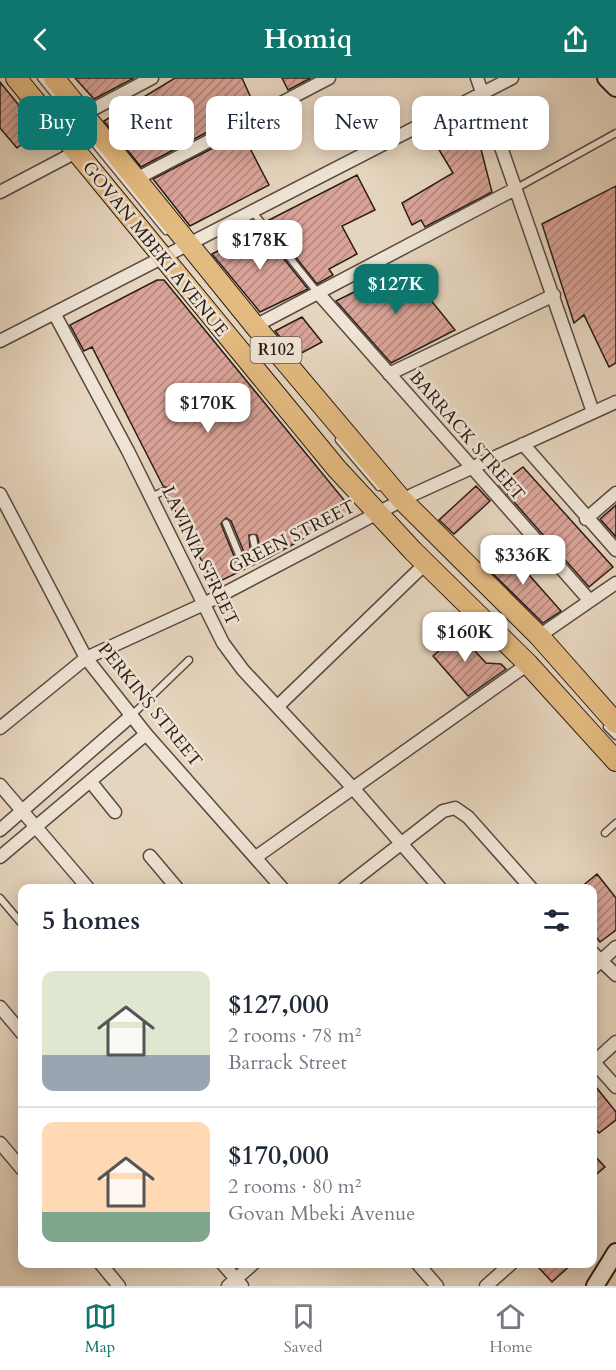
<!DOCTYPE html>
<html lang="en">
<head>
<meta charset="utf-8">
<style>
	:root { --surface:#fff; --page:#f2f2f3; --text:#1f2937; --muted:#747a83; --line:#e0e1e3; --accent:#0f766e }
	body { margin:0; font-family:Cardo,serif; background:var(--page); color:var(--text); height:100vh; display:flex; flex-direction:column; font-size:22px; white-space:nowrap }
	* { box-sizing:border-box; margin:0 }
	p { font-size:20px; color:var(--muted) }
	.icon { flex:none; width:33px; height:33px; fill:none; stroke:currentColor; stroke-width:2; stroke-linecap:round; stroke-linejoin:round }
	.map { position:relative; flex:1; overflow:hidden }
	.side { position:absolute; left:18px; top:806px; width:579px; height:384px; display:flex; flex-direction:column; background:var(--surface); border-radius:12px; box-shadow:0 3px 15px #0003 }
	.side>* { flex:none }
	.guide { position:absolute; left:18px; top:18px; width:580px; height:54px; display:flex; gap:12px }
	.price { position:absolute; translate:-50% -51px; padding:0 14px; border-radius:12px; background:#fff; color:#222; font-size:20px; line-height:39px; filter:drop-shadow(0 2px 3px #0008) }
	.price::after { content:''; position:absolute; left:50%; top:36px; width:18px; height:14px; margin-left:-9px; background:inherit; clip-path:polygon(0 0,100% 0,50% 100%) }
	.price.active { background:var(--accent); color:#fff }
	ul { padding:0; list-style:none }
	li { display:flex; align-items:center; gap:18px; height:150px; padding:0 24px }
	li+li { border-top:2px solid var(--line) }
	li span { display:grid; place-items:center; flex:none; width:168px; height:120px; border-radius:12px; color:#555 }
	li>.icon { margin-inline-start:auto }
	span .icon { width:72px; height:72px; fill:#fffc; stroke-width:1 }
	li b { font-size:26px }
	h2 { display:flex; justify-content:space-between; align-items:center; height:72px; padding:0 24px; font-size:26px }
	.chip { padding:0 21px; border-radius:12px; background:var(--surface); box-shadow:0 3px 15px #0003; font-size:21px; line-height:54px }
	.chip.active { background:var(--accent); color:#fff }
	header { display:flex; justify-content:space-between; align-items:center; height:78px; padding:0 24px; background:var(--accent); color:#fff; font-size:27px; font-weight:600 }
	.tabs { display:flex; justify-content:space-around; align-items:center; height:84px; border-top:2px solid var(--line); background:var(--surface); font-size:16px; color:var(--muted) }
	.tabs a { display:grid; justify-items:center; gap:3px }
	.tabs .active { color:var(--accent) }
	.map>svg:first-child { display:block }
	.building { fill:url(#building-hatch); stroke:#281c17; stroke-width:1.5; fill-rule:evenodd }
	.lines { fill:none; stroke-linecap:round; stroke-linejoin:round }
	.lane-casing { stroke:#584a41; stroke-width:9 }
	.street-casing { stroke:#584a41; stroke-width:15 }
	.secondary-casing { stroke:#281c17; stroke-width:20 }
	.primary-casing { stroke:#281c17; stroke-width:22 }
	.lane { stroke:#efe4d5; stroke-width:6 }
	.street { stroke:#efe4d5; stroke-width:12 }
	.secondary { stroke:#efe4d5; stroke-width:16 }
	.primary { stroke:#e3ba7f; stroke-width:20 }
	.labels { text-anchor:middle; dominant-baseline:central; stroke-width:5; stroke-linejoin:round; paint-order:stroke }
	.shield { fill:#efe4d5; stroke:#645850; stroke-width:1.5 }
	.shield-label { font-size:16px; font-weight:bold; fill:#281c17 }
	.street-label { font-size:18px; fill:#281c17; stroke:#efe4d5 }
</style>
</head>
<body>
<header><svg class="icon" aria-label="back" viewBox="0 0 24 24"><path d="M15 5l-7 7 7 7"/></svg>Homiq<svg class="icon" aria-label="share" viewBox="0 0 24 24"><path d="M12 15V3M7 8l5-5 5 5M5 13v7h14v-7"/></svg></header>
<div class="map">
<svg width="616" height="1208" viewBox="0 0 616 1208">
	<defs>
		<pattern id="building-hatch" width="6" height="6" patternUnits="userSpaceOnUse" patternTransform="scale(1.5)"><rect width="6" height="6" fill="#daa398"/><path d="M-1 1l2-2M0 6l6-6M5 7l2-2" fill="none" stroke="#b1847b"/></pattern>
	</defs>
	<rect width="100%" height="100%" fill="#e6d5be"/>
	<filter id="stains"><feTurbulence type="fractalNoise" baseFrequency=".00333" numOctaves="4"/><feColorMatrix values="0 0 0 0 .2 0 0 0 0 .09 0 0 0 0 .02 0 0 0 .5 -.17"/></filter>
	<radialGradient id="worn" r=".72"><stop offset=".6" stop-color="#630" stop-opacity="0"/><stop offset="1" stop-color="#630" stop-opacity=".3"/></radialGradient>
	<path class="building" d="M75 0H134L94 21Z
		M175 0H242L255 29 141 89 104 43Z
		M282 0H311L288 12Z
		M0 4 39 52 17 70 0 50Z
		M473 40 492 114 425 149 421 142 412 147 402 125 453 95 432 60Z
		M242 55 269 107 190 148 153 101Z
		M357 97 375 132 342 148 357 176 329 191 333 197 317 206 267 143Z
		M616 108V285L609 289 584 237 574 245 542 146Z
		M260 151 308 211 260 234 212 176Z
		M404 189 455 252 391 285 336 223Z
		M157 202H164L353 433 270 479 214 506 167 417 168 410 163 408 92 269 84 273 70 247ZM226 440 231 443 244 474 250 472 249 457H257L261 473 259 478 247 485 236 483 221 446Z
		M302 239 322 264 296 278 275 253Z
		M523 389 613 489 589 509 499 407Z
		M476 408 490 423 454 456 439 442Z
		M616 427V459L600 441Z
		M506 471 561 533 543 545 486 489Z
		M454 550 486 585 501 586 506 591 468 618 433 578 443 569 438 564Z
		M597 796 616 820V852L600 864 592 854V810H580Z
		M592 1004 616 1034V1042L599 1055 592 1047Z
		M592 1075 605 1089 592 1100Z
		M544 1185H573L552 1204 539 1190Z"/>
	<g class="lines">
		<g class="lane-casing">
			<path id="lane" d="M41 0 166 153
				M515 111 616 55
				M252 133 318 215
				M339 362 379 409
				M151 419 164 413
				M226 445 240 479 247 480 256 474 253 460
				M131 638 189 582
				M607 649 616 658
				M605 755 616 745
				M0 820 22 846"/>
		</g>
		<g class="street-casing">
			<path id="street" d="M477 0 593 334
				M84 36 152 0
				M136 101 329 0
				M0 114 76 74
				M318 215 590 523
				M54 235 128 373 223 565 243 592 353 710 440 810
				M255 248 515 111
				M0 263 512 0
				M389 296 554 217
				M523 366 616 472
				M0 416 86 580 146 656 282 810
				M586 441 616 415
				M539 558 616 505
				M278 628 425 486
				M0 650 86 580 204 526 412 417 616 324
				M90 703 115 734
				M0 707 88 810
				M0 752 131 638
				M150 778 177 810
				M0 779 146 656
				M256 779 528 586
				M344 810 443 733 455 730 468 739 531 810
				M592 874 616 897
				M592 891 616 869
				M0 929 22 955
				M592 982 616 1009
				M594 984 616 964
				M0 1065 22 1091
				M100 1185 119 1208
				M222 1185 242 1208
				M417 1185 437 1208
				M228 1208 254 1185
				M486 1208 512 1185"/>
		</g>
		<g class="secondary-casing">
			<path id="secondary" d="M606 0 616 10
				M595 1208 616 1174"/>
		</g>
		<g class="primary-casing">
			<path id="primary" d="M16 0 337 391 413 473 528 586 616 683
				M54 0 255 248 402 422 539 558 616 645"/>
		</g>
		<use href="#lane" class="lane"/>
		<use href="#street" class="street"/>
		<use href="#secondary" class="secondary"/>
		<use href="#primary" class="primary"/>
	</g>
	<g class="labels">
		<rect class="shield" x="250.5" y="259" width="51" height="26" rx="4.5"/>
		<g class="shield-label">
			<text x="276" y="272">R102</text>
		</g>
		<g class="street-label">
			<text transform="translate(155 171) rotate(51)">GOVAN MBEKI AVENUE</text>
			<text transform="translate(467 358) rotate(49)">BARRACK STREET</text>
			<text transform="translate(292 459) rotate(-27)">GREEN STREET</text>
			<text transform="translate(200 478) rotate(64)">LAVINIA STREET</text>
			<text transform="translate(150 627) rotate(51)">PERKINS STREET</text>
		</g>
	</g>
	<rect width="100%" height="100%" filter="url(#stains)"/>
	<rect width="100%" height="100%" fill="url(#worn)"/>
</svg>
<b class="price" style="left:260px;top:193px">$178K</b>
<b class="price active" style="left:396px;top:237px">$127K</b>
<b class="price" style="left:208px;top:356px">$170K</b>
<b class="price" style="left:523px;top:508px">$336K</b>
<b class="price" style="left:465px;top:585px">$160K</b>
<div class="guide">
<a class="chip active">Buy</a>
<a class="chip">Rent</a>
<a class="chip">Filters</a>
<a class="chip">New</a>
<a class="chip">Apartment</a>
</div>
<section class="side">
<h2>5 homes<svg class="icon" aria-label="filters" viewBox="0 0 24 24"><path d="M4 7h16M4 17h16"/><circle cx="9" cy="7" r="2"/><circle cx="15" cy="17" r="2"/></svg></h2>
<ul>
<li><span style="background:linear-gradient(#dfe7d0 70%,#9aa5b1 0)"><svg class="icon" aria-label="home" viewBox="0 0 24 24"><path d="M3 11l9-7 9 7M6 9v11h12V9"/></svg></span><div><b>$127,000</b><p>2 rooms · 78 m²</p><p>Barrack Street</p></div></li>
<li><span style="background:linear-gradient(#ffd9b3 75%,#7fa58c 0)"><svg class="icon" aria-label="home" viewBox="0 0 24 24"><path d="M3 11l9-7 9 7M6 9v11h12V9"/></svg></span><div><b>$170,000</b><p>2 rooms · 80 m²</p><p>Govan Mbeki Avenue</p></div></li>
</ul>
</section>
</div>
<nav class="tabs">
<a class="active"><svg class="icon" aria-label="map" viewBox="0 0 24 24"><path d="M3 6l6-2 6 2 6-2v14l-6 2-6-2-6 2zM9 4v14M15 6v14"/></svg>Map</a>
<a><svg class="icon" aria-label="saved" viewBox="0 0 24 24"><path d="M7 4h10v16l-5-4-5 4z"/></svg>Saved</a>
<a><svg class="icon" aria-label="home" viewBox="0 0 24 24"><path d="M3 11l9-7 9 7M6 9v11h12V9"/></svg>Home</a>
</nav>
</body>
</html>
